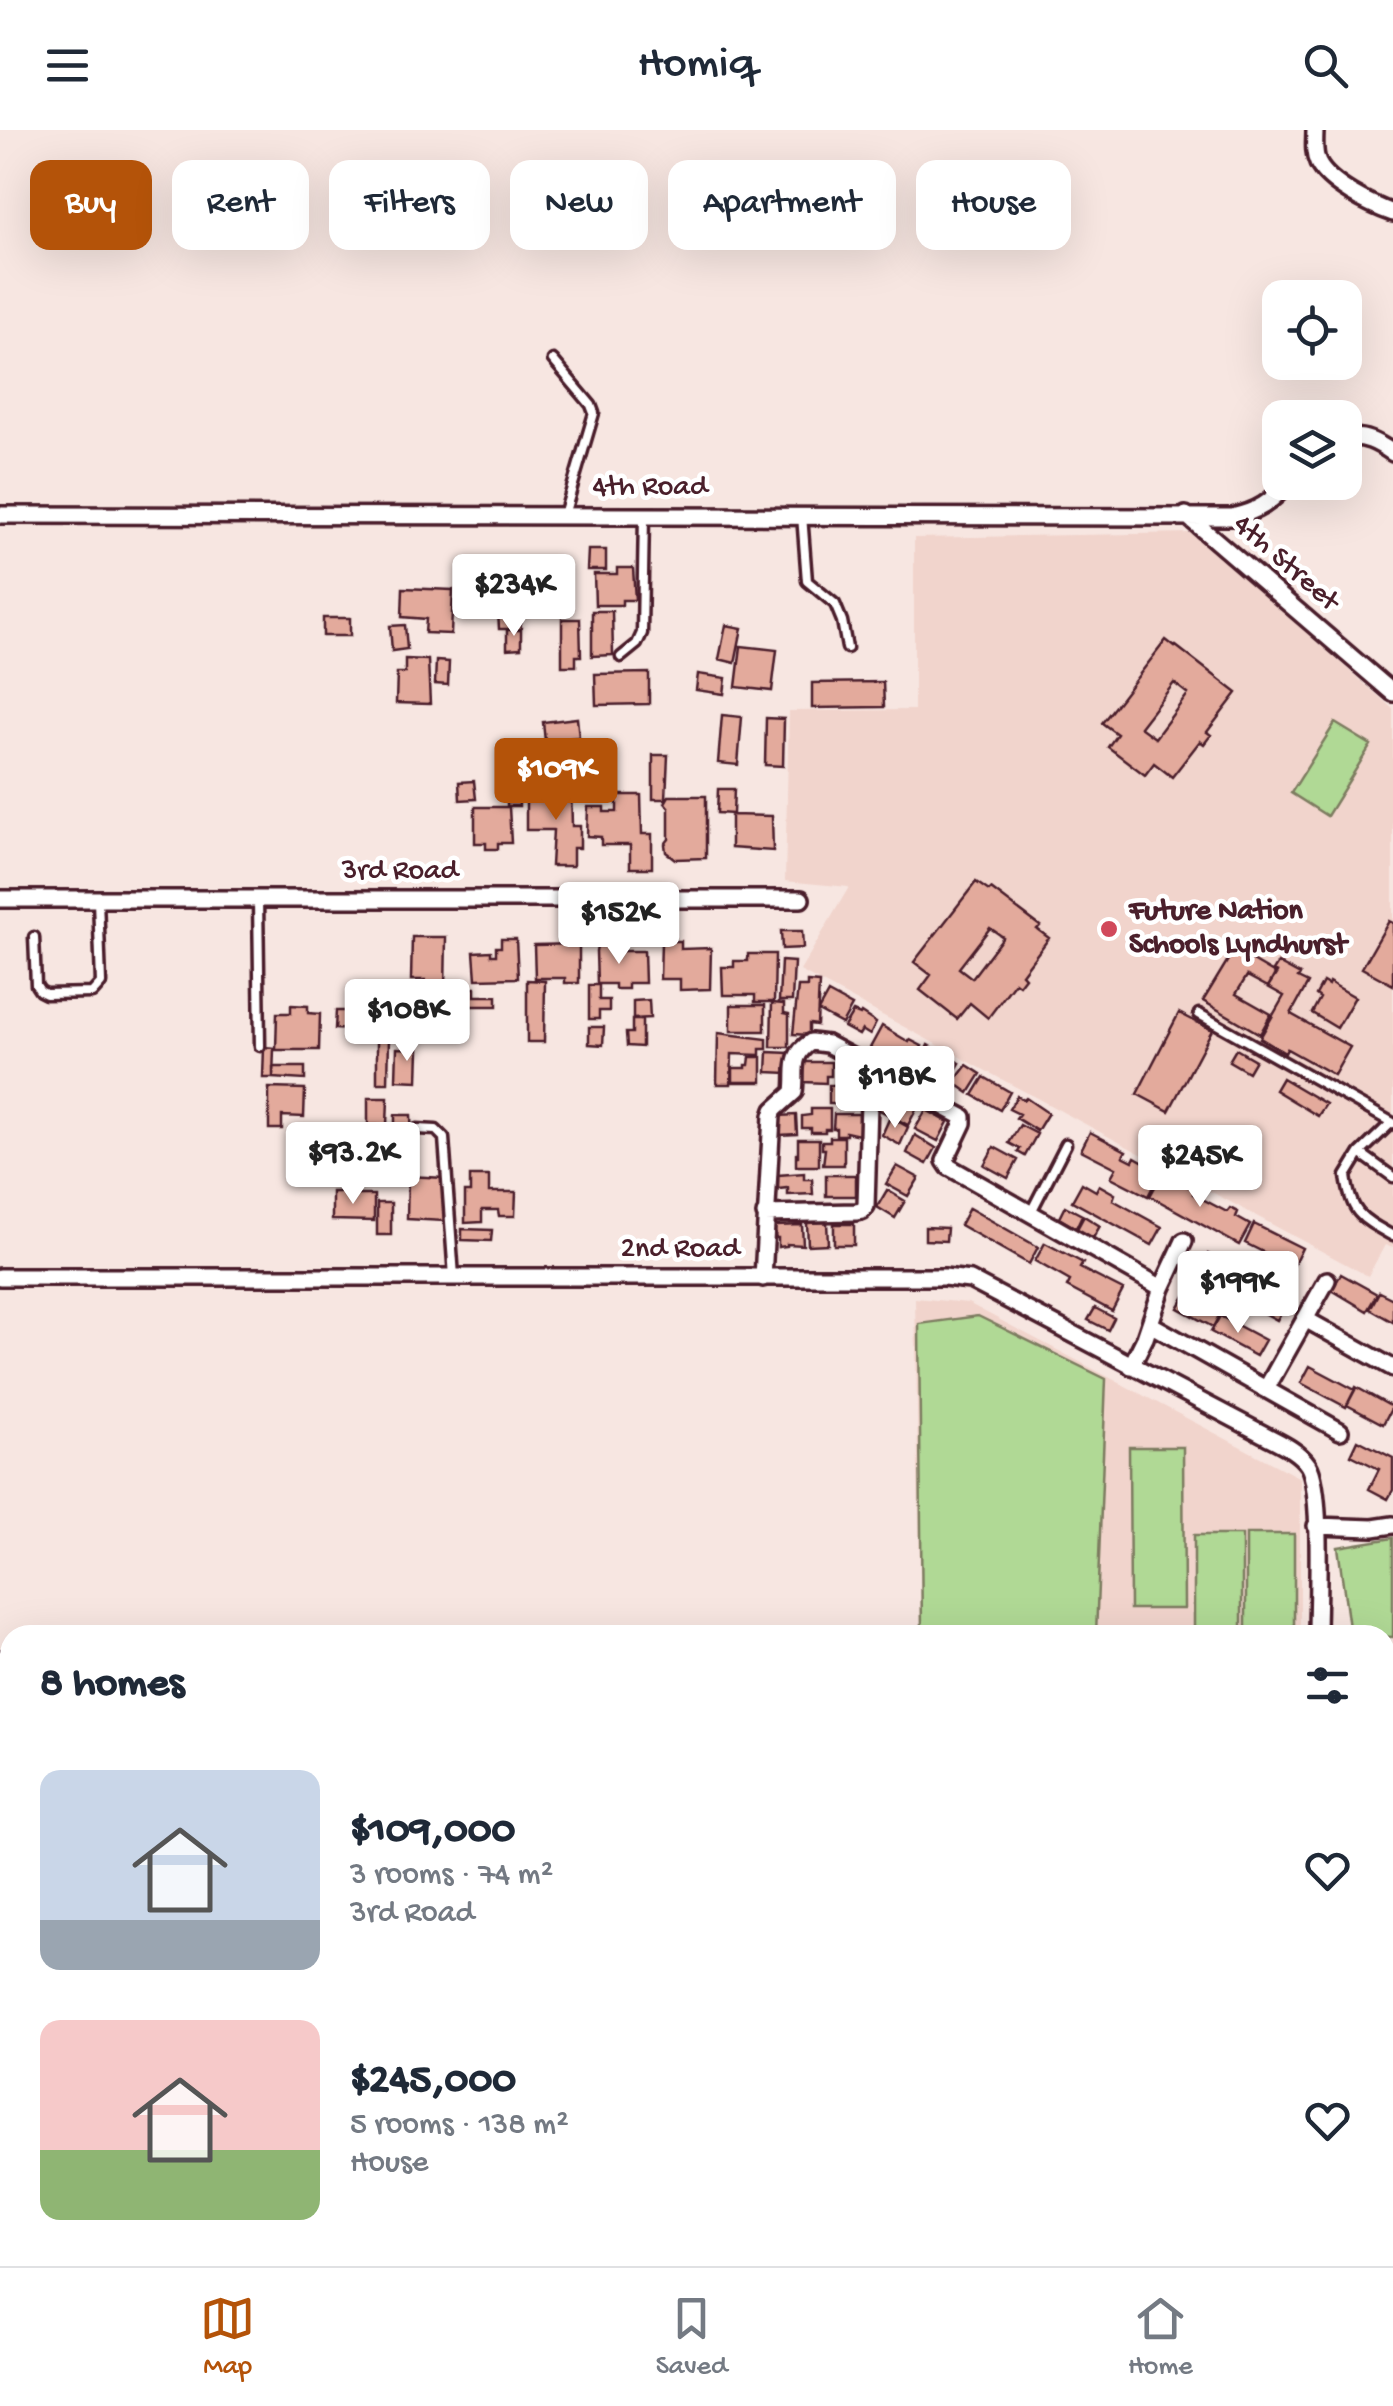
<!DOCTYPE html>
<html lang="en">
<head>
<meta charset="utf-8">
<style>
	:root { --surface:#fff; --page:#f2f2f3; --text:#1f2937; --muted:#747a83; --line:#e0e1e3; --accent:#b45309 }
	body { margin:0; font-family:"Gochi Hand",sans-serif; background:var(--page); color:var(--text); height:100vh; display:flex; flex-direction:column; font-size:38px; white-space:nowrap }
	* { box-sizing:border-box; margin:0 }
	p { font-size:32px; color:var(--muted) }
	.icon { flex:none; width:55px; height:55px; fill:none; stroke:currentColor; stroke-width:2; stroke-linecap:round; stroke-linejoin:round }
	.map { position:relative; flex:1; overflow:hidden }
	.panel { position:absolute; left:0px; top:1495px; width:1395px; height:642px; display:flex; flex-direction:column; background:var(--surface); border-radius:30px 30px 0 0; box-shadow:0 10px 40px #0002 }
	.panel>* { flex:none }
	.banner { position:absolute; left:30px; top:30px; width:1335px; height:90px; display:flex; gap:20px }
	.tools { position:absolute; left:1262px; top:150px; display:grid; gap:20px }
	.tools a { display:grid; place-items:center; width:100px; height:100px; border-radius:20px; background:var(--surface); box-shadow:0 10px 40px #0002; font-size:50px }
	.price { position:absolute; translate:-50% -85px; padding:0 22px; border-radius:10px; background:#fff; color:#222; font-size:32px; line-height:65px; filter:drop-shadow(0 2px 5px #0008) }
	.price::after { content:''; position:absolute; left:50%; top:60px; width:30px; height:22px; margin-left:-15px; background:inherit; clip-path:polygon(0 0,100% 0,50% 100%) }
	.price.current { background:var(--accent); color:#fff }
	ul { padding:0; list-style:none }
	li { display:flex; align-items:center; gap:30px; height:250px; padding:0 40px }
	li span { display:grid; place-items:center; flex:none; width:280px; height:200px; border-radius:20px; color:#555 }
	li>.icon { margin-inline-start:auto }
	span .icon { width:120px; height:120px; fill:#fffc; stroke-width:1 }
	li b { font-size:42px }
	h2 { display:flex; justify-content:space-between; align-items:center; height:120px; padding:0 40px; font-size:42px }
	.pill { padding:0 35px; border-radius:20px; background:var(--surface); box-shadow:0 10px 40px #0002; font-size:35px; line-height:90px }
	.pill.current { background:var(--accent); color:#fff }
	header { display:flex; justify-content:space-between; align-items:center; height:130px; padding:0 40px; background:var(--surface); font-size:45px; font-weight:600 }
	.menu { display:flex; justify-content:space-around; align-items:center; height:140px; border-top:2px solid var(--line); background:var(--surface); font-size:28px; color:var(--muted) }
	.menu a { display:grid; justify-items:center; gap:5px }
	.menu .current { color:var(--accent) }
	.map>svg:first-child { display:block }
	.built { fill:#f1d4cc }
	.green { fill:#b0d995; stroke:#7d7c60; stroke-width:2.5 }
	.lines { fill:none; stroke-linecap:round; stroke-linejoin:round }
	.stream { stroke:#758fa3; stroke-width:5 }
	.building { fill:#e3aa9c; stroke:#4a1f2b; stroke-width:2.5; fill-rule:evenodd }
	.service-casing { stroke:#4a1f2b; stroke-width:15 }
	.minor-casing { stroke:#4a1f2b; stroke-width:22 }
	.tertiary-casing { stroke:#4a1f2b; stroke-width:25 }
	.secondary-casing { stroke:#4a1f2b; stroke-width:28 }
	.service { stroke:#fff; stroke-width:8 }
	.minor { stroke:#fff; stroke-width:15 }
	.tertiary { stroke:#fff; stroke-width:18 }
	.secondary { stroke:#fff; stroke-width:20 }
	.poi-dot { fill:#d1495b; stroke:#fff; stroke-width:4 }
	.labels { text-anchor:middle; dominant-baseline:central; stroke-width:9; stroke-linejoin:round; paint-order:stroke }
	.street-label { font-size:30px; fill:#4a1f2b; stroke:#fff }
	.poi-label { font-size:30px; font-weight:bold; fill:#4a1f2b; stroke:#fff; text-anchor:start }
</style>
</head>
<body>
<header><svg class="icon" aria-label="menu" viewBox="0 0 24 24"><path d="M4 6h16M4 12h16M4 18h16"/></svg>Homiq<svg class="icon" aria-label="search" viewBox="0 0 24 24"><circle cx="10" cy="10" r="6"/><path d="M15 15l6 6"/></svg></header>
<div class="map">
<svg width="1393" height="2136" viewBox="0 0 1393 2136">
	<rect width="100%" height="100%" fill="#f7e6e1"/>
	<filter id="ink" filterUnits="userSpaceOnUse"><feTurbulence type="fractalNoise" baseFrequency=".01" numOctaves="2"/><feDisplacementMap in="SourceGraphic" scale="20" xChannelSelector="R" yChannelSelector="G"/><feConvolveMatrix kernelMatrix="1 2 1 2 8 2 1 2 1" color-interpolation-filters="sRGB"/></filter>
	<g filter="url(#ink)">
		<path class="built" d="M1193 403 1393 579V1118L1385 1115 1368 1146 800 841 849 757 785 751 789 581 914 580V408Z
			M915 1168 968 1173 1300 1348V1505H921Z"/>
		<path class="green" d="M1335 593 1371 615 1327 686 1291 663Z
			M978 1186 1106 1249 1096 1505 922 1502 919 1194Z
			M1129 1317H1183L1184 1479H1130Z
			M1246 1404H1294V1501H1246Z
			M1194 1405H1242V1501H1194Z
			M1393 1408V1507L1350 1505 1338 1417Z"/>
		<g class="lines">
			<path class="stream" d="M481 2130 531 2136"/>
		</g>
		<path class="building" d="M588 420H606V440H587Z
			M472 431 498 435 497 443H509V473L471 472Z
			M530 436 566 437V469L530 468Z
			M617 438H633L635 470H622V475H595L594 444H617Z
			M403 458 453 460 451 504 425 503 426 489 402 487Z
			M498 481H520L521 499H499Z
			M592 481H612L613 525 592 526Z
			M323 488H350V506H323Z
			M562 489H580L581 526H576V536H562Z
			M405 495 407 519 392 521 390 496Z
			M726 495 742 498 735 533 719 529Z
			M507 500H521V518L507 519Z
			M1166 510 1175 517 1176 516 1237 563 1207 602 1211 605 1204 614 1200 611 1172 647 1154 633 1145 645 1108 617 1117 604 1102 593ZM1174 553 1188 564 1155 608 1140 597Z
			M741 516 777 520 772 561 736 557Z
			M405 529 428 530 430 574 396 573 397 543H405Z
			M436 531 449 532 448 555 435 554Z
			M649 543V574L596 575 595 544Z
			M698 544 726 548 724 564 696 560Z
			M883 552 884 577 812 578V553Z
			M722 585 742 587 738 635 718 633Z
			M577 588 579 607 545 611 543 592Z
			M766 588 784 589 783 636 765 635Z
			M653 625H668L666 669H653Z
			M474 651 476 669 460 670 459 652Z
			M507 652H519V676H507Z
			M552 656H571L572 696H580V718H573V736H551L553 700H526V668H552Z
			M718 659H734L733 684 717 683Z
			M617 665H641L642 704H652V738H630V715H601V707L587 706 588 677H604V682H617Z
			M669 666H706V728L675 729 666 722 665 714 669 709V678L665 673Z
			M475 677H509L511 713H498V719H486V713H475Z
			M731 685 772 686 773 721 731 718Z
			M976 752 989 761 991 759 1040 796 1037 799 1049 808 1022 844 1025 847 1019 855 1015 852 988 888 970 873 957 889 920 860 931 845 914 832ZM990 798 1003 807 972 848 959 838Z
			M1389 791 1393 793V855L1362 838Z
			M781 801H802L803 818 782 819Z
			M412 807H446L445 860 425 859V850H411Z
			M501 809H516L518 848 476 849 474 822 491 821V825H496V817H501Z
			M661 811H681V819L711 818 710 859 680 860V849H660Z
			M603 813H608L609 816H619V821H644L645 853H628V859H615V854H597L596 821 597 816H602Z
			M579 814V853H565V848H535L534 815Z
			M1234 820 1275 844 1268 857 1247 846 1236 864 1271 884 1260 904 1203 871Z
			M748 824H775L774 872H755V865H723L722 837H734V831H748Z
			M781 831 794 832 792 871H779Z
			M1278 833 1300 845 1298 848 1308 853 1291 884 1350 917 1334 945 1287 919 1285 923 1260 908 1284 866 1268 857 1277 843 1273 841Z
			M527 850 545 851 544 912H527Z
			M807 852 819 853 817 895 809 894V905L793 904 798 857H807Z
			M1323 852 1328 855 1329 852 1355 867 1337 898 1312 883 1320 868 1316 865Z
			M589 855H599V870H609V881H599V889H589Z
			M458 858H475V866H497V876H458Z
			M828 863 852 876 842 894 818 881Z
			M355 866 377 867 376 907H354V900L335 899 336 881H354Z
			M649 870 650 888 633 889V871Z
			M772 873 784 874V883L789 884V917H771Z
			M291 875 308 876V883L320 884 319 920H276L277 883H291Z
			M731 875H765V901H731Z
			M853 882 860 885 861 883 876 893 870 905 862 900 859 905 844 897Z
			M1179 883 1212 900 1169 981 1137 964Z
			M632 890H642V917L627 916 626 903H632Z
			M882 896 909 912 910 910 922 916 914 936 898 929 895 935 885 930 887 927 870 918Z
			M589 897H604L603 915 589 914Z
			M718 903 767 909V919H760V925L732 924 731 954H717Z
			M389 907 388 953H377V908Z
			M928 915 960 933 947 955 918 941 924 930 922 929Z
			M264 917 274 918 273 948H263Z
			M397 918 419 919 418 951 396 950Z
			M1236 919 1255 930 1248 942 1229 931Z
			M768 922 789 923 788 943 767 942Z
			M750 927H762V952H733V938H746V935H749Z
			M803 932H831V946H826V953L803 952Z
			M967 935 981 944 969 963 959 956 956 961 950 957Z
			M273 937H305V950L273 948Z
			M984 947 1010 962 1000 980 973 965Z
			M1282 948 1326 974 1318 986 1275 960Z
			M829 955H852L851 974H829Z
			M269 958 305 959 304 987 282 986V999H269Z
			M885 958 918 976 908 995 874 977Z
			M1017 966 1024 970 1026 968 1048 983 1037 1001 1016 988 1019 984 1009 979Z
			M368 968H388L387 995H368Z
			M811 979H830V999H825V1002H811V998H802V986L811 985Z
			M926 980 948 992 938 1011 915 999Z
			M834 984H861L859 1005 846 1002V1005H836V998H833Z
			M395 985H411L412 1014 395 1015Z
			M796 985 797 1004 779 1005V986Z
			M890 987 908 997 900 1015 882 1005Z
			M1020 995 1037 1004 1025 1026 1018 1022 1020 1019 1009 1013Z
			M1090 1002 1126 1021 1123 1026 1133 1031 1135 1027 1151 1036 1149 1040 1159 1045 1148 1066 1111 1047 1116 1038 1081 1020Z
			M915 1005 936 1018 927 1034 907 1023Z
			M830 1007H844V1035H823L825 1019H822V1011H830Z
			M798 1009H819V1036H796V1022L798 1027Z
			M994 1017 1018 1030 1008 1048 984 1035Z
			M897 1036 919 1048 908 1066 886 1054Z
			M804 1043V1049H812L813 1064 788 1065V1058L778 1059V1045Z
			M826 1045H856V1066H826Z
			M408 1046 444 1048V1091L407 1089Z
			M470 1046H489V1062H516L515 1086H499L498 1080H482V1092L465 1093V1062H470Z
			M1161 1046 1178 1055 1179 1052 1195 1060 1193 1064 1227 1082 1230 1078 1238 1082 1236 1087 1250 1095 1239 1115 1150 1066Z
			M1082 1053 1096 1061 1099 1055 1115 1064 1113 1070 1162 1097 1152 1115 1072 1071Z
			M887 1060 905 1071 895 1088 877 1077Z
			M332 1062H344V1065H374V1091L332 1090Z
			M377 1073H391V1105H377Z
			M1065 1076 1082 1085 1076 1098 1059 1088Z
			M969 1078 1038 1117 1029 1134 960 1095Z
			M1084 1086 1100 1096 1093 1108 1077 1099Z
			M827 1092 828 1114 808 1115 807 1093Z
			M834 1094H854V1115H834Z
			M1254 1094 1302 1118 1285 1153 1269 1145 1277 1129 1245 1113Z
			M802 1095 803 1115 787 1114V1116L778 1117V1108H775V1096Z
			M925 1097 947 1098 946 1111 925 1110Z
			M462 1099 492 1100 491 1111 462 1110Z
			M1045 1113 1083 1133 1080 1138 1123 1160 1112 1181 1067 1157 1070 1151 1035 1131Z
			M1208 1124 1253 1148 1244 1165 1198 1141Z
			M1341 1144 1377 1164 1367 1181 1332 1160Z
			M1251 1153 1287 1172 1277 1190 1241 1170Z
			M1188 1161 1222 1180 1213 1197 1178 1178Z
			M1379 1162 1393 1169V1192L1370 1179Z
			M1095 1178 1114 1188 1108 1200 1088 1190Z
			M1220 1186 1265 1210 1256 1226 1211 1202Z
			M1310 1236 1355 1260 1346 1277 1301 1253Z
			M1356 1257 1392 1277 1383 1294 1347 1275Z
			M1358 1310 1393 1328V1360L1388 1369 1369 1359 1379 1339 1351 1325Z
			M1385 1615H1393V1657H1385Z"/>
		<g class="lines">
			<g class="service-casing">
				<path id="service" d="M553 230 591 275 594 283 564 385
					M802 385 807 451 835 474 842 491 847 518
					M621 527 637 514 642 503 644 385
					M258 769 260 916
					M34 807 36 855 40 861 46 864 92 863 101 853 98 769
					M1199 884 1393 993
					M1391 993 1360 1023 1393 1047
					M417 999 436 1000 444 1008 454 1147
					M1360 1023 1346 1046C1351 1084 1361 1088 1393 1106
					M1031 1082 1066 1014
					M1385 2043 1393 2044
					M1385 2090H1393
					M369 2128V2136
					M1189 2128 1192 2136
					M1265 2128V2136
					M283 2136 291 2128
					M1340 2136 1341 2128"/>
			</g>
			<g class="minor-casing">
				<path id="minor" d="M1315 0C1315 11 1313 22 1318 33 1329 55 1371 75 1393 83
					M1345 308C1365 305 1377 312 1393 323
					M0 385 1232 387C1259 381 1270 373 1289 352
					M1186 385 1393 563
					M0 769H801
					M765 1084 856 1082 862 1081 866 1076 870 938
					M0 1147H944L970 1150 1263 1304C1278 1312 1298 1320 1308 1335 1323 1359 1317 1471 1317 1505
					M763 1148 772 986 774 980 794 962C797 940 789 926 811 912L827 914 963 987V993L945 1031 949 1037 1162 1158 1145 1208 1131 1236
					M1162 1158 1184 1111
					M1305 1189 1393 1238
					M1150 1194 1340 1301
					M1266 1259 1327 1150
					M1316 1396 1373 1398 1393 1395
					M1385 1526H1393
					M0 1529H10
					M1070 2128V2136
					M826 2136V2128"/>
			</g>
			<g class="tertiary-casing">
				<path id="tertiary" d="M1315 2136V2128"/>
			</g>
			<g class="secondary-casing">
				<path id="secondary" d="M0 1979H10
					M1385 1983H1393
					M0 2002H10"/>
			</g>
			<use href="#service" class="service"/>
			<use href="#minor" class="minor"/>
			<use href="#tertiary" class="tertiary"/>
			<use href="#secondary" class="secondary"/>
		</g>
	</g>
	<circle class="poi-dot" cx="1109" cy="799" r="10"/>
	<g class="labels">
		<g class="street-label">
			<text x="650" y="358">4th Road</text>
			<text transform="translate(1285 434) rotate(41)">4th Street</text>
			<text x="400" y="742">3rd Road</text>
			<text x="680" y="1120">2nd Road</text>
		</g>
		<g class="poi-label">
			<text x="1129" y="782">Future Nation<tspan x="1129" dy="34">Schools Lyndhurst</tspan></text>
		</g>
	</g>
</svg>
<div class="tools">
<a><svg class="icon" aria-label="locate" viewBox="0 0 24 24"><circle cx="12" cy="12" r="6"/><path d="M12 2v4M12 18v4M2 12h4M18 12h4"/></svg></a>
<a><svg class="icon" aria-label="layers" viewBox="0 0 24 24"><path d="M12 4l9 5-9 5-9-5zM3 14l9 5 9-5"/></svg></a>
</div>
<b class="price" style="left:514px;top:509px">$234K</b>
<b class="price current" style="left:556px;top:693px">$109K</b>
<b class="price" style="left:619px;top:837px">$152K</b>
<b class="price" style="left:407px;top:934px">$108K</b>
<b class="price" style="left:895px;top:1001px">$118K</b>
<b class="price" style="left:353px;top:1077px">$93.2K</b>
<b class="price" style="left:1200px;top:1080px">$245K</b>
<b class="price" style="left:1238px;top:1206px">$199K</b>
<div class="banner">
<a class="pill current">Buy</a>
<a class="pill">Rent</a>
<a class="pill">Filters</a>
<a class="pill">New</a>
<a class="pill">Apartment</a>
<a class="pill">House</a>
</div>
<section class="panel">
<h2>8 homes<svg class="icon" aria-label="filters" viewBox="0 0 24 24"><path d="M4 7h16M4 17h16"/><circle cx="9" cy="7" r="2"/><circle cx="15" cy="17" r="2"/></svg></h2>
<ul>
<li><span style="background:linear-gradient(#c9d6e8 75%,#9aa5b1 0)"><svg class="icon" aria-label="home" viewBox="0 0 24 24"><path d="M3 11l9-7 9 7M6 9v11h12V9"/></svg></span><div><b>$109,000</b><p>3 rooms · 74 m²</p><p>3rd Road</p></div><svg class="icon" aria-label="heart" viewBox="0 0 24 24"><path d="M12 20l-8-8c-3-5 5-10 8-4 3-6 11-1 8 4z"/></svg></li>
<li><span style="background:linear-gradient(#f6c9c9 65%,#8fb573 0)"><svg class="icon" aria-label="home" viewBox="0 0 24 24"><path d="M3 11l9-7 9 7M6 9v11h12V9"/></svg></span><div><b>$245,000</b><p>5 rooms · 138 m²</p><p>House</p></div><svg class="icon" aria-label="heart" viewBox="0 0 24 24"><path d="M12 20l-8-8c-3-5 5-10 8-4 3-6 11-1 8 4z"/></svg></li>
</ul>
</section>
</div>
<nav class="menu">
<a class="current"><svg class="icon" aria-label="map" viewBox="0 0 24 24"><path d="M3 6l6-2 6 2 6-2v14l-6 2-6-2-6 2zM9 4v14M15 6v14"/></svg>Map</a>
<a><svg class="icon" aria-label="saved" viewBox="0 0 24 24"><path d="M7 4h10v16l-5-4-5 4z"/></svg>Saved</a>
<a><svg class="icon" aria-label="home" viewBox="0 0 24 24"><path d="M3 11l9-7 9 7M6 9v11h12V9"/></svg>Home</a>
</nav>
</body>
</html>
